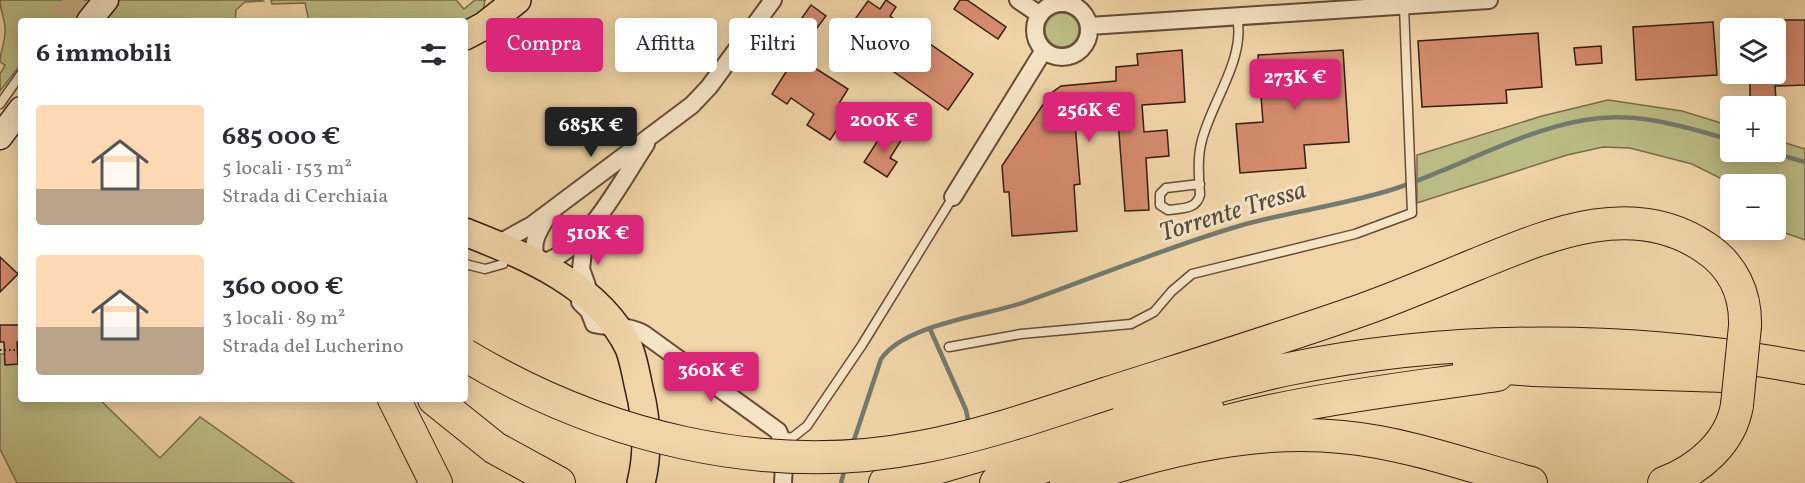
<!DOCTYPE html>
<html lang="it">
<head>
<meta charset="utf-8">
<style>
	:root { --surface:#fff; --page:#f7f7f7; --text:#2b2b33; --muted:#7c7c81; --accent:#db2777 }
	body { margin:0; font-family:Vollkorn,serif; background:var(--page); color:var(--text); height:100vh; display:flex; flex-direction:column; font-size:22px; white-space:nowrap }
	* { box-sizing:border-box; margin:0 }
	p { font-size:20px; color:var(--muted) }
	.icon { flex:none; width:33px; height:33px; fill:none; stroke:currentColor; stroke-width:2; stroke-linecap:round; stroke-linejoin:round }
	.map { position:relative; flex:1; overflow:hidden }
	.panel { position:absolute; left:18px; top:18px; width:450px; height:384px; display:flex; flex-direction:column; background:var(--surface); border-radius:6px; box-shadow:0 3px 15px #0003 }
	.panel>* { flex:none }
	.top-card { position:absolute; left:486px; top:18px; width:570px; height:54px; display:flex; gap:12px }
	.buttons { position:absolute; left:1720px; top:18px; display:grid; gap:12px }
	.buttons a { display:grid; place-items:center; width:66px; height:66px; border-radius:6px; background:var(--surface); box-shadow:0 3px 15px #0003; font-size:30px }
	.price { position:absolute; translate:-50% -51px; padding:0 14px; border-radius:6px; background:var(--accent); color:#fff; font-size:20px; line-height:39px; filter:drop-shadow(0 2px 3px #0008) }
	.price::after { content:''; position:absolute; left:50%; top:36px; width:18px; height:14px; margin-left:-9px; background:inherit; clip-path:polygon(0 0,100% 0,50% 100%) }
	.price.selected { background:#222; color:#fff }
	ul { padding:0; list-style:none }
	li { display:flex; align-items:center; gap:18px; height:150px; padding:0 18px }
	li span { display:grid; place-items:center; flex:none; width:168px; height:120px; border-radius:6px; color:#555 }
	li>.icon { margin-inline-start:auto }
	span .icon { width:72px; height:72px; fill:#fffc; stroke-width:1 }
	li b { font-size:26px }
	h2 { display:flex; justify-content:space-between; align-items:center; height:72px; padding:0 18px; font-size:26px }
	.pill { padding:0 21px; border-radius:6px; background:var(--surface); box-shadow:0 3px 15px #0003; font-size:21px; line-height:54px }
	.pill.selected { background:var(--accent); color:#fff }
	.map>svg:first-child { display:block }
	.green { fill:#bcbd86; stroke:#7a6d4c; stroke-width:1.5 }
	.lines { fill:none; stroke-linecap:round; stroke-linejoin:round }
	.stream { stroke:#737a6f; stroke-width:4.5 }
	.building { fill:#d68c6f; stroke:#371d12; stroke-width:1.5 }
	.highway-tunnel { stroke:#ccb08a; stroke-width:32; stroke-dasharray:32 16; stroke-linecap:butt }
	.lane-casing { stroke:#664b38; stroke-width:11 }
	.street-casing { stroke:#664b38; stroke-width:20 }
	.secondary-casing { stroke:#371d12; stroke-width:27 }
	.primary-casing { stroke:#371d12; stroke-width:30 }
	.highway-casing { stroke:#371d12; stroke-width:34 }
	.path { stroke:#371d12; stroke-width:2; stroke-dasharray:1.5 3; stroke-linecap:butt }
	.lane { stroke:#f6e4c6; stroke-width:8 }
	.street { stroke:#f6e4c6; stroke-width:16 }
	.secondary { stroke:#f6e4c6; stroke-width:24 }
	.primary { stroke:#f1d5a8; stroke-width:27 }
	.highway { stroke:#f1d5a8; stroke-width:32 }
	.highway-bridge-casing { stroke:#371d12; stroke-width:34; stroke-linecap:butt }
	.highway-bridge { stroke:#f1d5a8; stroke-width:32 }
	.labels { text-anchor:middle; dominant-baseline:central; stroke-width:6; stroke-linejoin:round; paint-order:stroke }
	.water-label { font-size:26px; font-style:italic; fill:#554c40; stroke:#f6e4c6 }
</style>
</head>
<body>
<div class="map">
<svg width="1805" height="483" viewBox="0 0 1805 483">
	<rect width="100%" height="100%" fill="#f1d5a8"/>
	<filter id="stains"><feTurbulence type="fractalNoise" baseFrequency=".00333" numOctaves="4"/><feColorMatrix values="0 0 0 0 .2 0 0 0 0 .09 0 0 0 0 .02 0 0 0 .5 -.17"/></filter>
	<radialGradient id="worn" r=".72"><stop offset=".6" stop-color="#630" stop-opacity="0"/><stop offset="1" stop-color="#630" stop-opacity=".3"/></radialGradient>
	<path class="green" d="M0 0H92L76 21H21V64L0 91V74L5 65 0 62C0 51 6 41 5 29 5 18 0 11 0 0Z
		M120 0H261L263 1 245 2 236 10 235 21H102Z
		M271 0H456L464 9 475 0H485L483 11 465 21H309L305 3 272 4Z
		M1045 30a17 17 0 1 1 34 0a17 17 0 1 1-34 0Z
		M1608 100 1682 111 1731 126V152H1776V140L1805 149V240L1780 231 1776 226V184H1732L1692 164 1630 148 1603 147 1567 155 1417 203V155L1542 116Z
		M18 353H21V399H99L160 458 200 417 294 483H17L0 449V354H5L6 365 18 364Z"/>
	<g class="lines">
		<path class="stream" d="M1770 152 1805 162
			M930 329 966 410 969 425
			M853 443 881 359C905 324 985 316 1025 302 1096 277 1167 247 1239 226 1291 211 1346 205 1397 188 1460 167 1520 131 1585 120 1636 111 1682 126 1731 140
			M841 483 845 468"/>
	</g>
	<path class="building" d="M886 0 896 7 890 16 973 74 948 110 843 36 868 1 880 9Z
		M960 0H967L1006 27 998 39 954 9Z
		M811 5 826 16 796 56 782 46Z
		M1776 20H1805V85L1775 86 1776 99H1750V74H1776Z
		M1713 22 1717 75 1636 80 1633 27Z
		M1538 33 1542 87 1506 90 1507 103 1422 107 1418 41Z
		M1601 46 1602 63 1576 65 1574 48Z
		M1182 50 1185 102 1142 105 1144 132 1167 130 1169 156 1146 158 1149 210 1125 211 1118 120 1075 123 1080 184 1074 185 1077 231 1012 236 1009 192H1004L1002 166 1050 94 1061 86 1116 81V67L1138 65 1137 54Z
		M1343 50 1349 142 1304 145 1306 168 1240 173 1236 124 1263 122 1258 55Z
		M796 56 848 89 838 105 849 112 830 140 807 125 814 114 791 98 787 104 772 94Z
		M886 128 902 139 890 158 897 162 887 177 864 162Z
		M0 257 18 274 0 292Z
		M0 325H20V342H17L18 364 5 365 4 342H0Z"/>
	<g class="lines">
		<path class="highway-tunnel" d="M63 0 79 21"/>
		<g class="lane-casing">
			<path id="lane" d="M1075 7 1077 0
				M0 104 21 74
				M1200 184 1166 188 1160 194V205L1168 210C1181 208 1196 210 1200 195 1199 176 1197 158 1202 140 1212 101 1246 58 1237 17
				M465 264 485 269 503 264
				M949 347 1021 334 1131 324 1154 312 1172 291 1192 274 1355 234 1412 213 1404 6
				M783 438 793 437 807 426 862 345 953 197"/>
		</g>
		<g class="street-casing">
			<path id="street" d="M1018 0 1040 15
				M1035 30a27 27 0 1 1 54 0a27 27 0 1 1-54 0Z
				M1089 26 1489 0
				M953 197 1044 50
				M585 234 581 269 591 297
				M492 242 503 241 532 225 692 105 709 87 773 0
				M535 264C583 259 621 181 646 144
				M541 267C526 247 539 229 551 211
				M580 302 589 311 594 324C611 328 629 325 644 334L778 431 785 447 783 483"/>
		</g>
		<g class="secondary-casing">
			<path id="secondary" d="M89 21 106 0
				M0 137 21 109"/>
		</g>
		<g class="primary-casing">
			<path id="primary" d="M465 36 484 26 517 0
				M465 232C526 256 599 285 629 348 634 361 636 375 639 388 647 420 649 451 641 483"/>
		</g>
		<g class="highway-casing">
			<path id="highway" d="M1469 365 1533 370 1725 376
				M1108 393C1192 366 1276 340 1359 311 1399 297 1438 280 1477 264 1550 234 1634 198 1706 248 1733 266 1746 294 1745 326
				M394 399 436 483
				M434 399 495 448 559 483
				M1186 433C1288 401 1392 391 1497 375
				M885 483C959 461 1033 439 1107 418 1166 401 1224 383 1284 370 1454 334 1635 336 1805 368
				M996 483 1208 410
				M1066 483C1151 453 1251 427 1342 437 1407 443 1469 466 1531 483
				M1664 483C1698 470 1731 443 1737 405"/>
		</g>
		<path class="path" d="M0 350H21"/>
		<use href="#lane" class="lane"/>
		<use href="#street" class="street"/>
		<use href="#secondary" class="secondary"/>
		<use href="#primary" class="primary"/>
		<use href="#highway" class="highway"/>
		<g class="highway-bridge-casing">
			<path id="highway-bridge" d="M465 355C600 436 764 478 921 447 985 435 1047 413 1108 393
				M1737 405 1745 326"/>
		</g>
		<use href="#highway-bridge" class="highway-bridge"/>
	</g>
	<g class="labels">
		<g class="water-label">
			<text transform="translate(1233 212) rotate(-17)">Torrente Tressa</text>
		</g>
	</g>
	<rect width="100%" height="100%" filter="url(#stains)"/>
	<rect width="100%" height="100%" fill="url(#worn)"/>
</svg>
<div class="buttons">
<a><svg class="icon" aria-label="layers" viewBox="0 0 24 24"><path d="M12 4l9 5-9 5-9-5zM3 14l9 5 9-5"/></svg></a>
<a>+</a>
<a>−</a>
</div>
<b class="price" style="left:1295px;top:110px">273K €</b>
<b class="price" style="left:1089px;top:143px">256K €</b>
<b class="price" style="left:884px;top:153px">200K €</b>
<b class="price selected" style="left:591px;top:158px">685K €</b>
<b class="price" style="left:598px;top:266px">510K €</b>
<b class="price" style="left:711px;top:403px">360K €</b>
<div class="top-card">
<a class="pill selected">Compra</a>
<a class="pill">Affitta</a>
<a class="pill">Filtri</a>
<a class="pill">Nuovo</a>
</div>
<section class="panel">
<h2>6 immobili<svg class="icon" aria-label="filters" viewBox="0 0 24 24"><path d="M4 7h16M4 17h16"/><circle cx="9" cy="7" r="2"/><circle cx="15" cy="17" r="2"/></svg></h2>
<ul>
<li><span style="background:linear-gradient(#ffd9b3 70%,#b9a48a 0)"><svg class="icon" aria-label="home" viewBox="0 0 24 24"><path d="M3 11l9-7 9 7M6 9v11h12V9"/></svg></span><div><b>685 000 €</b><p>5 locali · 153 m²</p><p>Strada di Cerchiaia</p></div></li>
<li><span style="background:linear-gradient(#ffd9b3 60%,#b9a48a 0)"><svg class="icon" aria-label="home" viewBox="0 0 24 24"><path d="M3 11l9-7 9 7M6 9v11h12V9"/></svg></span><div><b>360 000 €</b><p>3 locali · 89 m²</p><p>Strada del Lucherino</p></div></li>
</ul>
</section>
</div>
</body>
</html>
